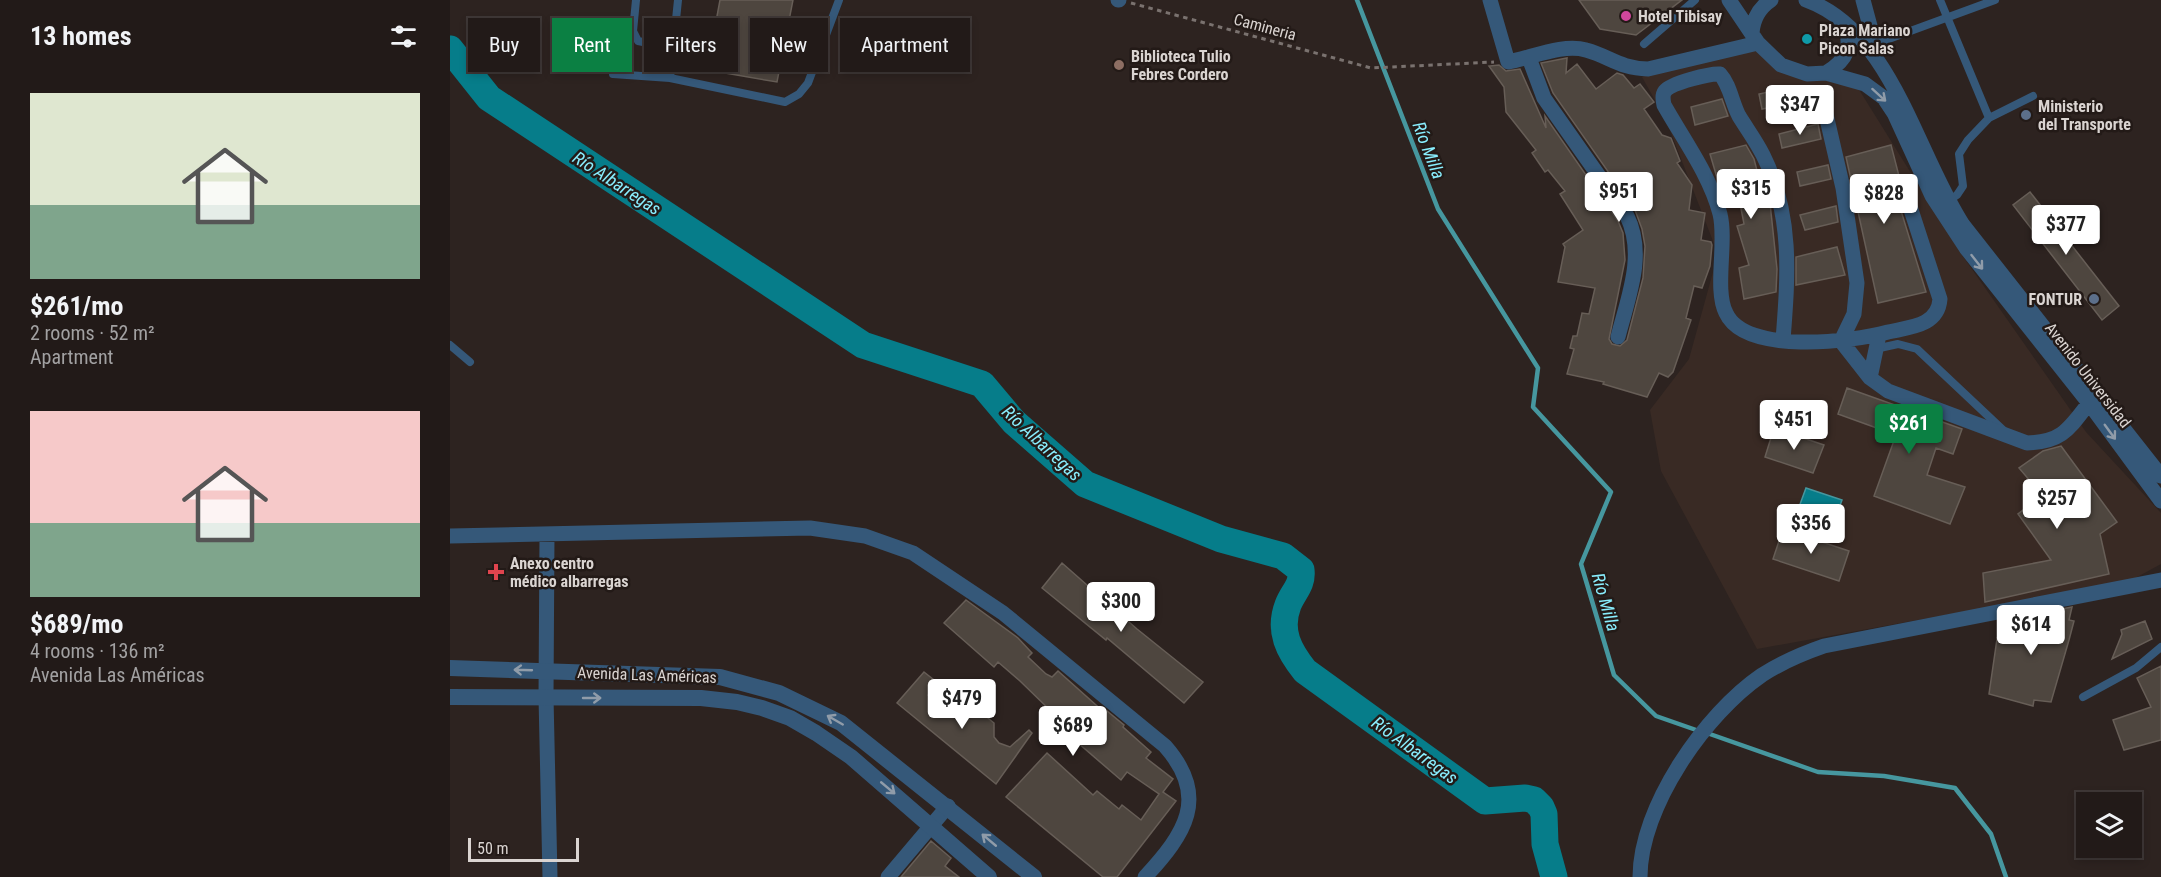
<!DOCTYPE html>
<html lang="en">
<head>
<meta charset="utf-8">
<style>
	:root { --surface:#221a18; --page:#2e2725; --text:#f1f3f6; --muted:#a2a1a2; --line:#3f3837; --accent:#0b8043 }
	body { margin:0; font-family:"Roboto Condensed",sans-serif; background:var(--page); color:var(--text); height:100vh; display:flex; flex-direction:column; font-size:22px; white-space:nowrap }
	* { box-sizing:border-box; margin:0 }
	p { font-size:20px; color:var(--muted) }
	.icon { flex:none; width:33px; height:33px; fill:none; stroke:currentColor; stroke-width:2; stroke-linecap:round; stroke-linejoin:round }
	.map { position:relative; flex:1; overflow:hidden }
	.side { display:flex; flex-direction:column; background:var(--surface); width:450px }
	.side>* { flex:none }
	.top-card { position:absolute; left:18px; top:18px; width:570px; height:54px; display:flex; gap:12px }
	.fabs { position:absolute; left:1626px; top:792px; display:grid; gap:12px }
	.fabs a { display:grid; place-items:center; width:66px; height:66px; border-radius:0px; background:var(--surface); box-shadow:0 3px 9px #0003,0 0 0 2px var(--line); font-size:30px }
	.scale { position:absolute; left:18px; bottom:15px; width:111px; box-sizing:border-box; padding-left:6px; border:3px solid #dad4d1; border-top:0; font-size:16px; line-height:21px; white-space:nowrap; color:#dad4d1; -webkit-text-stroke:4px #231a17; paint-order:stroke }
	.price { position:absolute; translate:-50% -51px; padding:0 14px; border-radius:6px; background:#fff; color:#222; font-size:20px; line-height:39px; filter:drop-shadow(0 2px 3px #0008) }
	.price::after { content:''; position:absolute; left:50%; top:36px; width:18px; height:14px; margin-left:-9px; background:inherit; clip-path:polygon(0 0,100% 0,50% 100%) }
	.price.selected { background:var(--accent); color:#fff }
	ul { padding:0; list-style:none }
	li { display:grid; align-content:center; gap:12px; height:318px; padding:0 30px }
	li span { display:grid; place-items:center; height:186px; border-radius:0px; color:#555 }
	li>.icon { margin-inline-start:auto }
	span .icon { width:108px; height:108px; fill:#fffc; stroke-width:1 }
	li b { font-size:26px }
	h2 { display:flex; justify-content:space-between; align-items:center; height:72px; padding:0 30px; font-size:26px }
	.chip { padding:0 21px; border-radius:0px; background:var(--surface); box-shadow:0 3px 9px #0003,0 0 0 2px var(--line); font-size:21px; line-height:54px }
	.chip.selected { background:var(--accent); color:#fff }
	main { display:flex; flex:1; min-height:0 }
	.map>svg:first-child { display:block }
	.built { fill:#392a24 }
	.water { fill:#067d8a; stroke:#46979f; stroke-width:1.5 }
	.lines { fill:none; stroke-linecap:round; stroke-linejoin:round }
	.stream { stroke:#46979f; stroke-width:4.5 }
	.river { stroke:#067d8a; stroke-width:27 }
	.building { fill:#4e463f; stroke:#675e57; stroke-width:1.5 }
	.path { stroke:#7a726f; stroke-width:3; stroke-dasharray:4.5 4.5; stroke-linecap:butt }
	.service { stroke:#355879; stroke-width:8 }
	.minor { stroke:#355879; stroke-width:15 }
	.tertiary { stroke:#355879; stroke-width:16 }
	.oneway { stroke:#909ca9 }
	.hotel-dot { fill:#d1479c; stroke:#231a17; stroke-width:2 }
	.culture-dot { fill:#0f9aa8; stroke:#231a17; stroke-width:2 }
	.education-dot { fill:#8d6e63; stroke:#231a17; stroke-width:2 }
	.service-dot { fill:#5c6f8a; stroke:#231a17; stroke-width:2 }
	.health-dot { fill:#e0444e; stroke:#231a17; stroke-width:2 }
	.labels { text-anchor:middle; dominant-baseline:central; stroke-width:5; stroke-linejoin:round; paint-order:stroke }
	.poi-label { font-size:16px; font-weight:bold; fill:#dad4d1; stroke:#231a17; text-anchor:start }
	.street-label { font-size:16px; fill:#dad4d1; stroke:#231a17 }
	.water-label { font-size:18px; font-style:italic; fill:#89eefe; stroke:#231a17 }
</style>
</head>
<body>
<main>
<section class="side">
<h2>13 homes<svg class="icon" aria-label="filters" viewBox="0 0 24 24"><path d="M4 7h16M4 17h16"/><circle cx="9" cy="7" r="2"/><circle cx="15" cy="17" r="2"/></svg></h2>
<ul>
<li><span style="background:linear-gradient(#dfe7d0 60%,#7fa58c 0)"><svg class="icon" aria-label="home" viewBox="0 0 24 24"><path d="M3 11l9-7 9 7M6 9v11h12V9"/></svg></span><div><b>$261/mo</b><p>2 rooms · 52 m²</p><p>Apartment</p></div></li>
<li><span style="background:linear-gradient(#f6c9c9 60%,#7fa58c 0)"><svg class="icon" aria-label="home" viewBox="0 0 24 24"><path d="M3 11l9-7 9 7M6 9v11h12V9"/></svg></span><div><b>$689/mo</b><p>4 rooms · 136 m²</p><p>Avenida Las Américas</p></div></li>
</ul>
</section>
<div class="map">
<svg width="1711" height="877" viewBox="0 0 1711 877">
	<rect width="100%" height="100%" fill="#2d2320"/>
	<path class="built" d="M1308 47 1332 69 1408 88 1512 255 1636 432 1711 513V564L1678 582 1307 649 1211 471 1200 410 1239 359 1268 254 1216 120 1192 77 1247 54Z"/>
	<path class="water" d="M1356 488 1392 500 1385 519 1349 507Z"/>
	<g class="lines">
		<path class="stream" d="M907 0 988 209 1088 368 1083 407 1161 492 1131 564 1164 675 1206 716 1249 731
			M1257 733 1368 772 1434 776 1505 788 1541 834 1556 877"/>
		<path class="river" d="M0 49 39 98 413 345 532 384 564 422 635 484 771 539 833 556 851 570C853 585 843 592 838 605 828 631 839 651 855 671L1035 801 1075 798 1084 800 1091 807 1094 814 1095 844 1104 877"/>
	</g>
	<path class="building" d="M270 0H343L327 82 257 70Z
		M1129 0H1232L1186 35 1150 29Z
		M1117 58 1116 73 1127 64 1146 89 1167 73 1173 75 1184 88 1190 84 1204 102 1194 109 1212 135 1221 138 1230 161 1227 163 1242 185 1239 210 1255 213 1251 240 1261 242 1262 245 1260 266 1252 288 1244 286 1236 318 1241 320 1223 372 1218 377 1209 373 1197 397 1153 384 1154 382 1117 374 1124 349 1120 348 1123 336H1127L1132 313 1139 314 1145 288 1108 282 1115 247 1113 244 1133 230 1110 194 1115 191 1098 170 1095 172 1082 153 1086 150 1056 112 1054 87 1039 66 1049 65 1056 71 1070 69 1096 128 1095 116 1168 221 1173 233 1175 260 1159 339 1162 344 1170 346 1177 340 1193 278 1195 246 1192 229 1185 210 1103 93 1091 63Z
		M1347 86 1352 101 1312 109 1309 94Z
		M1272 99 1278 116 1245 125 1241 107Z
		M1368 124 1371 139 1332 148 1329 134Z
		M1296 145 1304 159 1310 182 1314 181 1320 203 1327 269 1326 292 1294 299 1289 268 1299 265 1287 226 1294 224 1285 177 1268 181 1260 154Z
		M1441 145 1449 176 1444 182V188L1476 292 1428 303 1396 157Z
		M1378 165 1381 179 1350 186 1347 172Z
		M1580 192 1669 306 1652 320 1563 205Z
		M1386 206 1388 222 1355 230 1350 215Z
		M1387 247 1395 275 1346 285V257Z
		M1397 388 1512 429 1503 454 1486 448 1477 475 1515 487 1500 524 1424 496 1446 435 1388 414Z
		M1324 428 1374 445 1363 473 1315 457Z
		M1611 446 1667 522 1650 534 1659 574 1535 602 1533 573 1601 560 1568 514 1592 495 1569 468 1593 451Z
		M1333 529 1399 551 1389 581 1323 559Z
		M612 563 687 629 753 682 734 703 657 638 656 640 592 588Z
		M516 600 568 638 582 653 578 657 596 674 602 677 608 671 655 713 657 711 674 725 673 727 701 752 696 758 723 779 713 792 726 801 667 877H653L556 797 597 753 643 795 647 791 669 809 672 805 691 820 709 794 677 772 671 780 621 737 618 740 597 723 605 715 570 681 548 662 544 667 494 623Z
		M1622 607 1619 620 1624 621 1619 640 1601 702 1584 700 1583 706 1539 694 1547 639 1553 621Z
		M1695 621 1702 639 1662 659 1672 634 1671 630Z
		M1711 666V740L1674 750 1663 720 1701 707 1687 678Z
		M474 672 488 683 478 695 510 718 522 705 544 723V737L549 743 560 747 579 730 582 733 546 784 447 703Z
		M481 841 501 858 495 866 509 877H451Z"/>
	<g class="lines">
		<path class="path" d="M681 3 921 68 1044 62"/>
		<path class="service" d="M186 0 183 31 188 41 223 48
			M1490 0 1539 118 1518 140 1509 154 1513 186 1507 195 1498 201
			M1194 44 1245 0
			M1425 44 1545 0
			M163 74 220 78 335 102 349 94 358 83 389 0
			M220 78 228 0
			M1539 118 1583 96
			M0 345 20 362
			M1425 349 1448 344 1467 349 1553 430
			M1633 697 1686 668 1711 647"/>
		<path class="minor" d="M668 0H669
			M1040 0 1058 62C1081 58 1113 43 1136 50 1161 57 1169 68 1198 69L1308 43
			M1279 0 1308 43 1331 65 1357 74 1376 73 1415 84 1434 98 1444 113 1482 196 1516 248 1639 403 1711 501
			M1356 0C1442 31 1466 153 1513 225L1711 476
			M1413 0 1427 52
			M1302 33C1303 19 1309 8 1321 0
			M1079 58 1094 98 1177 216C1196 255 1178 297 1168 337
			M1376 73C1397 60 1404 46 1393 22
			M1374 106 1393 188 1407 283 1404 314 1391 341
			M1333 340C1338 276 1343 215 1313 155 1306 141 1297 129 1289 116 1282 103 1280 85 1270 74 1261 73 1221 83 1215 91 1212 95 1213 100 1214 105 1233 139 1260 175 1270 214 1277 242 1264 290 1276 313 1295 355 1402 342 1438 332 1460 327 1488 326 1490 299L1453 185
			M1391 341 1420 378 1438 391 1577 443C1612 442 1619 429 1639 403
			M1420 378 1429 335
			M97 534 96 697 100 877
			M0 536 360 528 415 536 463 553 553 613 715 746C760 797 735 834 695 877
			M438 877 498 806
			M1190 877C1190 807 1255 714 1312 675 1332 662 1351 654 1374 646L1711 580"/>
		<path class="tertiary" d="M0 668 270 677 329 693 391 723 584 877
			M0 697 251 698 287 702 312 708 340 718 366 733 401 757 539 877"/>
	</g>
	<defs><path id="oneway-shaft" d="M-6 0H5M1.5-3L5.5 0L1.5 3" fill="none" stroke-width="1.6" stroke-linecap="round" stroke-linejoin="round" transform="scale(1.5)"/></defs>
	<g class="oneway">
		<use href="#oneway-shaft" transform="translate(1429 95) rotate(42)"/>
		<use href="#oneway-shaft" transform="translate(1527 262) rotate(52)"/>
		<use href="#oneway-shaft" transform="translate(1660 432) rotate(54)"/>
		<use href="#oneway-shaft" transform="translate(73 670) rotate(-178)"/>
		<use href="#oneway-shaft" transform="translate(142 698)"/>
		<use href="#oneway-shaft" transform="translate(385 720) rotate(-150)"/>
		<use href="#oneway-shaft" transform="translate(438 788) rotate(40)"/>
		<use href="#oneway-shaft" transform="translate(539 840) rotate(-140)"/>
	</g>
	<circle class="hotel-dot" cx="1176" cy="16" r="6"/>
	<circle class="culture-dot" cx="1357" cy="39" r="6"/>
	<circle class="education-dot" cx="669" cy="65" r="6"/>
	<g class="service-dot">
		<circle cx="1576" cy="115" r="6"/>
		<circle cx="1644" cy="299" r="6"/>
	</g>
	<path class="health-dot" d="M43 563h6v6h6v6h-6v6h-6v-6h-6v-6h6z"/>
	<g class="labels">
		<g class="poi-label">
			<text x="1188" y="16">Hotel Tibisay</text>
			<text x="1369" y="30">Plaza Mariano<tspan x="1369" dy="18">Picon Salas</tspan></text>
			<text x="681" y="56">Biblioteca Tulio<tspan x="681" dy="18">Febres Cordero</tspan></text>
			<text x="1588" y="106">Ministerio<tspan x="1588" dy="18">del Transporte</tspan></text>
			<text x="1632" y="299" text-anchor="end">FONTUR</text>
			<text x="60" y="563">Anexo centro<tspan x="60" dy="18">médico albarregas</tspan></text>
		</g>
		<g class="street-label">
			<text transform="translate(815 27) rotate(15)">Camineria</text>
			<text transform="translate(1638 375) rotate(52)">Avenido Universidad</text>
			<text transform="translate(197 675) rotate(2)">Avenida Las Américas</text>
		</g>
		<g class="water-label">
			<text transform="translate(979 150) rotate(69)">Río Milla</text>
			<text transform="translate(167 183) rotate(33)">Río Albarregas</text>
			<text transform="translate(592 443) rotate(43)">Río Albarregas</text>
			<text transform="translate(1156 602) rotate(74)">Río Milla</text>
			<text transform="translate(965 750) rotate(36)">Río Albarregas</text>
		</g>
	</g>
</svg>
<div class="fabs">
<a><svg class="icon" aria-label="layers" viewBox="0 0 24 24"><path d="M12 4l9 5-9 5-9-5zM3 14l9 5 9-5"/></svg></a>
</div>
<div class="scale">50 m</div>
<b class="price" style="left:1350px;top:136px">$347</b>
<b class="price" style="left:1301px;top:220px">$315</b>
<b class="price" style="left:1169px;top:223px">$951</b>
<b class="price" style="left:1434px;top:225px">$828</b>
<b class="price" style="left:1616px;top:256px">$377</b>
<b class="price" style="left:1344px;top:451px">$451</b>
<b class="price selected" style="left:1459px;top:455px">$261</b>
<b class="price" style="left:1607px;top:530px">$257</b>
<b class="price" style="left:1361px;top:555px">$356</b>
<b class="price" style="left:671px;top:633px">$300</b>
<b class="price" style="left:1581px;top:656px">$614</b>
<b class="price" style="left:512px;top:730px">$479</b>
<b class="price" style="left:623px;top:757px">$689</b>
<div class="top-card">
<a class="chip">Buy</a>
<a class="chip selected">Rent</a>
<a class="chip">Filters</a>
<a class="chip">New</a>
<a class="chip">Apartment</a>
</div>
</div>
</main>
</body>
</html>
